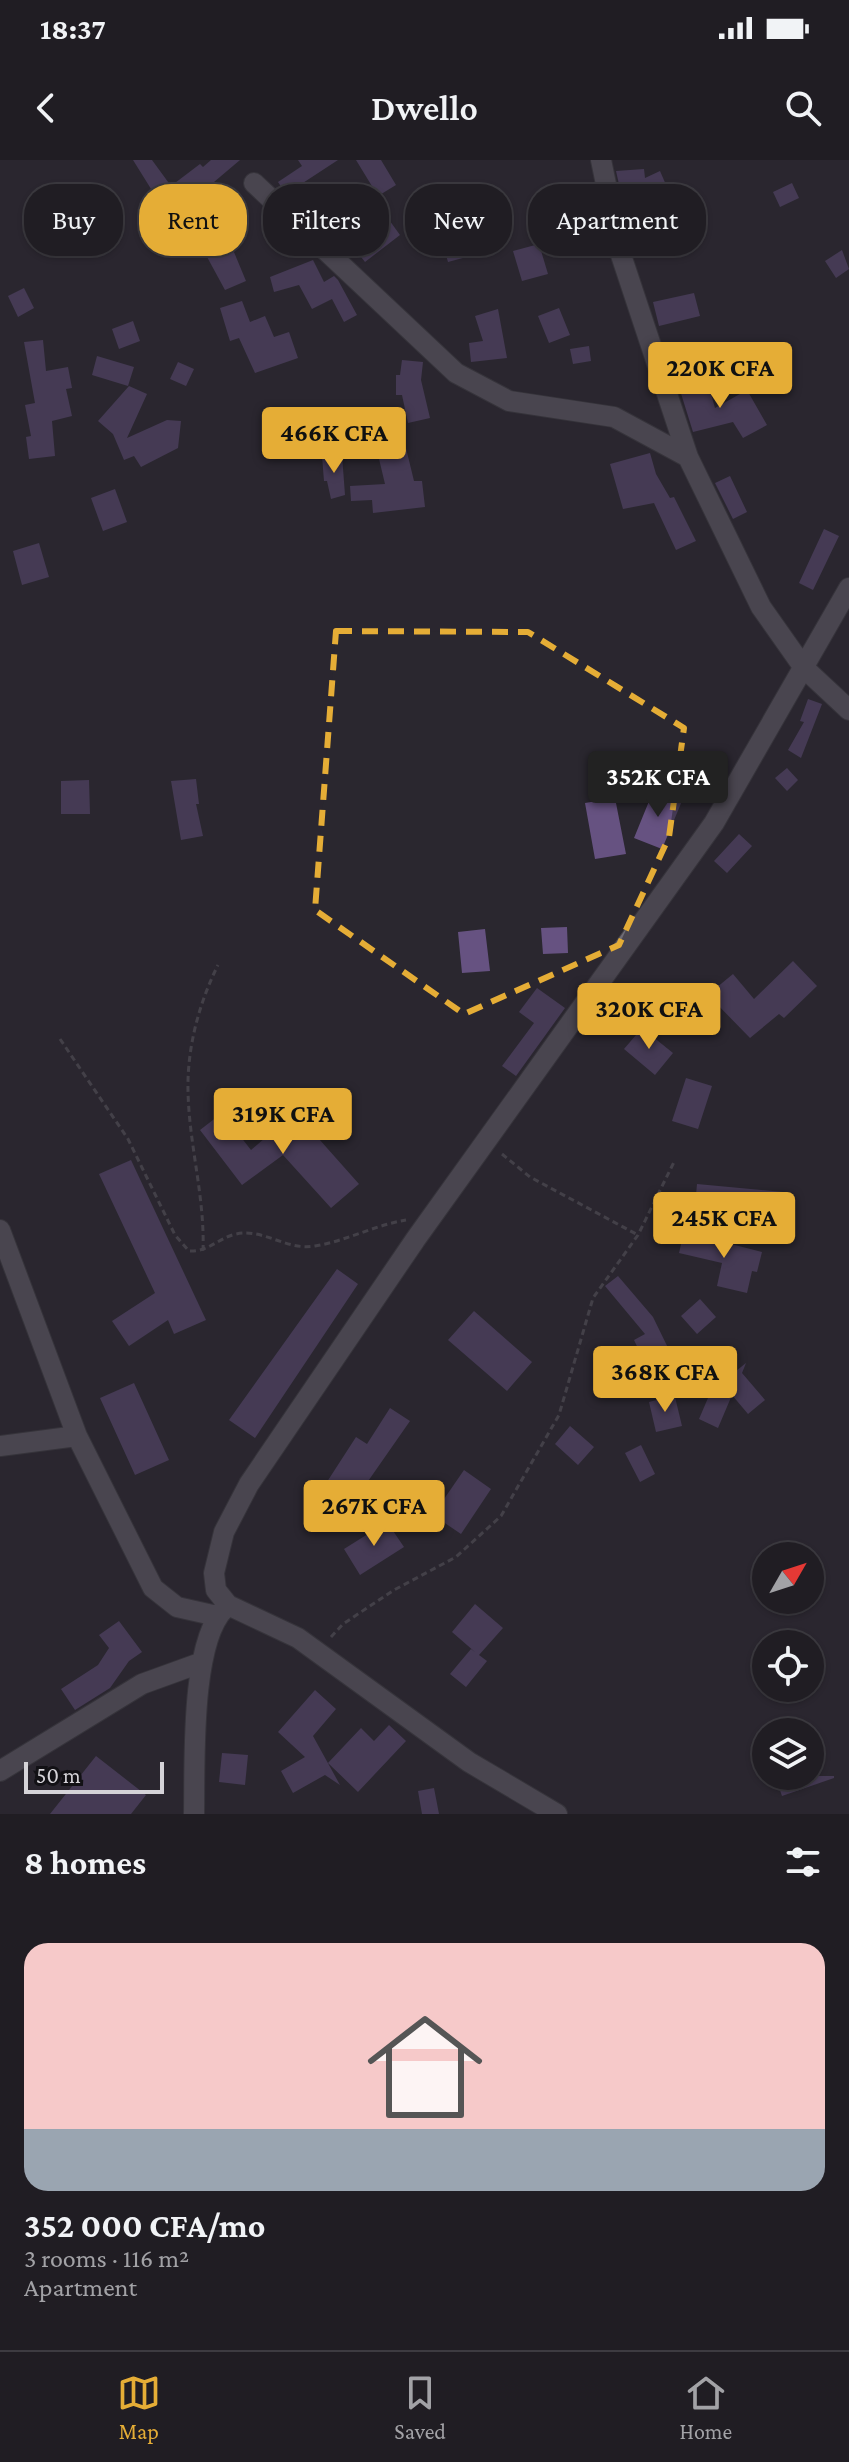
<!DOCTYPE html>
<html lang="en">
<head>
<meta charset="utf-8">
<style>
	:root { --surface:#201d23; --page:#2d2a30; --text:#f1f3f6; --muted:#a2a2a6; --line:#3d3b41; --accent:#e5ad36 }
	body { margin:0; font-family:"Crimson Pro",serif; background:var(--page); color:var(--text); height:100vh; display:flex; flex-direction:column; font-size:30px; white-space:nowrap }
	* { box-sizing:border-box; margin:0 }
	p { font-size:26px; color:var(--muted) }
	.icon { flex:none; width:44px; height:44px; fill:none; stroke:currentColor; stroke-width:2; stroke-linecap:round; stroke-linejoin:round }
	.map { position:relative; height:1654px; overflow:hidden }
	.details { display:flex; flex-direction:column; background:var(--surface); flex:1 }
	.details>* { flex:none }
	.top-card { position:absolute; left:24px; top:24px; width:802px; height:72px; display:flex; gap:16px }
	.needle { width:52px; rotate:51deg }
	.buttons { position:absolute; left:752px; top:1382px; display:grid; gap:16px }
	.buttons a { display:grid; place-items:center; width:72px; height:72px; border-radius:50%; background:var(--surface); box-shadow:0 2px 6px #0004,0 0 0 2px var(--line); font-size:40px }
	.scale { position:absolute; left:24px; bottom:20px; width:140px; box-sizing:border-box; padding-left:8px; border:4px solid #d5d3d8; border-top:0; font-size:22px; line-height:28px; white-space:nowrap; color:#d5d3d8; -webkit-text-stroke:6px #121115; paint-order:stroke }
	.price { position:absolute; translate:-50% -68px; padding:0 18px; border-radius:8px; background:var(--accent); color:#111; font-size:26px; line-height:52px; filter:drop-shadow(0 2px 4px #0008) }
	.price::after { content:''; position:absolute; left:50%; top:48px; width:24px; height:18px; margin-left:-12px; background:inherit; clip-path:polygon(0 0,100% 0,50% 100%) }
	.price.current { background:#222; color:#fff }
	ul { padding:0; list-style:none }
	li { display:grid; align-content:center; gap:16px; height:424px; padding:0 24px }
	li+li { border-top:2px solid var(--line) }
	li span { display:grid; place-items:center; height:248px; border-radius:24px; color:#555 }
	li>.icon { margin-inline-start:auto }
	span .icon { width:144px; height:144px; fill:#fffc; stroke-width:1 }
	li b { font-size:34px }
	h2 { display:flex; justify-content:space-between; align-items:center; height:96px; padding:0 24px; font-size:34px }
	.pill { padding:0 28px; border-radius:32px; background:var(--surface); box-shadow:0 2px 6px #0004,0 0 0 2px var(--line); font-size:28px; line-height:72px }
	.pill.current { background:var(--accent); color:#111 }
	.status { display:flex; justify-content:space-between; align-items:center; height:56px; padding:0 40px; background:var(--surface); direction:ltr }
	.status svg { height:22px; fill:currentColor }
	header { display:flex; justify-content:space-between; align-items:center; height:104px; padding:0 24px; background:var(--surface); font-size:36px; font-weight:600 }
	.tab-bar { display:flex; justify-content:space-around; align-items:center; height:112px; border-top:2px solid var(--line); background:var(--surface); font-size:22px; color:var(--muted) }
	.tab-bar a { display:grid; justify-items:center; gap:4px }
	.tab-bar .current { color:var(--accent) }
	.map>svg:first-child { display:block }
	.building { fill:#665281 }
	.lines { fill:none; stroke-linecap:round; stroke-linejoin:round }
	.minor-casing { stroke:#454349; stroke-width:22 }
	.path { stroke:#625f66; stroke-width:3; stroke-dasharray:6 4; stroke-linecap:butt }
	.minor { stroke:#6f6c75; stroke-width:20 }
	.marked { fill:none; stroke:#e5ad36; stroke-width:6; stroke-dasharray:16 10; stroke-linejoin:round }
</style>
</head>
<body>
<div class="status"><b>18:37</b><svg viewBox="0 0 49 12"><path d="M0 12V9h3v3zM5 12V6h3v6zM10 12V3h3v9zM15 12V0h3v12zM26 1h20v11H26zM47 4h2v5h-2z"/></svg></div>
<header><svg class="icon" aria-label="back" viewBox="0 0 24 24"><path d="M15 5l-7 7 7 7"/></svg>Dwello<svg class="icon" aria-label="search" viewBox="0 0 24 24"><circle cx="10" cy="10" r="6"/><path d="M15 15l6 6"/></svg></header>
<div class="map">
<svg width="849" height="1654" viewBox="0 0 849 1654">
	<rect width="100%" height="100%" fill="#2a272f"/>
	<path class="building" d="M133 0H152L171 26 200 4 203 7 211 0H240L214 22 219 28 183 56 187 64 169 74 160 56 166 53Z
		M298 0H338L286 34 278 22 302 6Z
		M356 0H381L396 25 378 36Z
		M644 9 645 18 660 11 670 34 657 39 623 42 616 11Z
		M792 23 799 38 780 47 773 32Z
		M387 57 400 75 365 102 351 84Z
		M467 67 474 95 448 102 440 74Z
		M224 68 246 121 225 130 200 84Z
		M539 84 548 114 522 121 513 91Z
		M842 90 849 109 836 118 825 101Z
		M313 100 324 122 334 116 338 120 357 155 344 162 332 139 312 149 299 125 274 132 270 117Z
		M24 128 34 148 18 157 8 136Z
		M694 133 700 156 659 166 653 142Z
		M242 141 250 162 265 156 274 177 289 172 298 198 255 213 239 178 230 181 220 148Z
		M559 148 570 175 549 183 538 156Z
		M498 149 507 198 471 202 469 183 483 181 475 156Z
		M133 161 140 181 119 189 112 169Z
		M43 180 46 211 68 207 72 228 66 229 72 256 52 261 55 296 29 299 26 277 31 276 25 245 35 243 24 182Z
		M589 186 591 201 573 204 570 189Z
		M97 196 134 207 128 226 92 215Z
		M402 200 423 202 421 220 430 258 408 263 402 235H396V215H400Z
		M178 202 194 209 186 226 170 219Z
		M707 220 715 248 747 230 767 265 743 278 733 262 693 272 679 227Z
		M129 226 147 234 127 278 167 260 181 261 178 288 141 307 134 296 124 300 113 274 98 261Z
		M403 276 414 321H422L425 347 373 353 372 340 351 341 350 326 385 324 375 282Z
		M650 293 656 314 670 338 674 337 696 381 676 390 654 343 623 349 610 304Z
		M342 295 345 335 331 339 327 321H324L322 296Z
		M730 316 747 352 733 359 715 323Z
		M115 329 127 362 103 371 91 338Z
		M824 369 839 376 813 430 799 423Z
		M39 383 49 417 22 425 13 391Z
		M808 539 822 544 801 598 788 590 804 562 800 561Z
		M787 608 798 620 787 631 775 618Z
		M196 619 199 644H196L203 676 181 680 171 621Z
		M89 620 90 654H61V621Z
		M654 629 682 641 662 689 634 678Z
		M615 638 626 694 595 699 585 643Z
		M739 674 752 686 727 713 714 701Z
		M567 767 568 793 543 794 541 768Z
		M485 769 490 811 462 813 458 772Z
		M793 801 817 826 784 858 779 854 750 878 712 839 716 828 733 814 754 839Z
		M537 828 565 848 516 916 502 906 534 863 519 852Z
		M642 868 673 893 655 915 624 889Z
		M686 918 712 926 698 969 672 961Z
		M295 952 359 1024 331 1048 283 995 242 1025 200 970 222 953 251 990Z
		M131 1000 206 1160 174 1174 168 1160 129 1186 112 1161 155 1133 99 1014Z
		M697 1024 783 1032 780 1065 694 1057Z
		M684 1072 762 1092 757 1112 752 1111 747 1133 717 1126 722 1103 679 1093Z
		M337 1109 358 1124 255 1278 229 1260Z
		M618 1116 653 1157 671 1194 687 1186 701 1215 682 1223 671 1199 668 1201 662 1194 645 1203 634 1180 645 1174 605 1126Z
		M700 1139 716 1157 697 1174 681 1156Z
		M474 1151 532 1202 507 1231 448 1180Z
		M746 1203 742 1213 765 1240 748 1254 732 1235 718 1268 699 1259 711 1231Z
		M134 1223 169 1300 135 1315 100 1238Z
		M668 1237H675L682 1266 656 1272 649 1242Z
		M390 1248 410 1261 341 1360 314 1342 356 1277 367 1284Z
		M570 1266 594 1287 578 1305 555 1284Z
		M641 1285 655 1314 640 1322 625 1293Z
		M464 1310 491 1329 461 1374 433 1355Z
		M387 1362 404 1387 360 1415 344 1389Z
		M475 1444 503 1468 479 1495 487 1501 466 1527 450 1514 471 1489 475 1492 452 1472Z
		M119 1461 142 1492 129 1501 110 1528 75 1550 61 1529 98 1505 109 1488 99 1475Z
		M315 1530 336 1549 313 1576 340 1625 325 1615 293 1633 281 1611 305 1597 278 1572Z
		M389 1565 406 1581 358 1632 328 1603 361 1568 374 1581Z
		M222 1593 248 1595 245 1625 219 1622Z
		M96 1596 146 1635 131 1654H50Z
		M775 1616H834V1618L782 1636Z
		M434 1628 439 1654H422L418 1631Z"/>
	<g class="lines">
		<g class="minor-casing">
			<path id="minor" d="M601 0 620 92 688 297 761 447 804 508 849 550
				M254 23 456 213 509 241 614 257 688 297
				M0 1070 77 1276 153 1428 177 1447 217 1456
				M0 1286 77 1276
				M0 1611 142 1524 200 1503
				M194 1654C195 1605 190 1482 225 1448
				M557 1654 469 1602 298 1478 228 1445 216 1430 214 1413 224 1372 249 1324 415 1080 714 663 849 428"/>
		</g>
		<path class="path" d="M60 879 128 979 175 1075 189 1091C209 1092 218 1078 236 1074 264 1068 286 1091 315 1086 346 1081 375 1065 406 1060
			M502 994 530 1017 638 1075
			M203 1091C205 1037 189 985 188 931 187 888 199 843 218 805
			M331 1477 343 1464 394 1430 456 1397 501 1356 559 1255 593 1138 638 1075 675 1000"/>
		<use href="#minor" class="minor"/>
	</g>
	<path d="M0 0H849V1654H0ZM336 471 528 472 684 568 669 677 619 785 464 854 315 750Z" fill="#2a272f" fill-opacity=".55" fill-rule="evenodd"/>
	<path class="marked" d="M336 471 528 472 684 568 669 677 619 785 464 854 315 750Z"/>
</svg>
<div class="buttons">
<a><svg class="needle" viewBox="-14 -14 28 28"><path d="M0-13l5 13h-10z" fill="#e53935"/><path d="M0 13l5-13h-10z" fill="#a2a2a6"/></svg></a>
<a><svg class="icon" aria-label="locate" viewBox="0 0 24 24"><circle cx="12" cy="12" r="6"/><path d="M12 2v4M12 18v4M2 12h4M18 12h4"/></svg></a>
<a><svg class="icon" aria-label="layers" viewBox="0 0 24 24"><path d="M12 4l9 5-9 5-9-5zM3 14l9 5 9-5"/></svg></a>
</div>
<div class="scale">50 m</div>
<b class="price" style="left:720px;top:250px">220K CFA</b>
<b class="price" style="left:334px;top:315px">466K CFA</b>
<b class="price current" style="left:658px;top:659px">352K CFA</b>
<b class="price" style="left:649px;top:891px">320K CFA</b>
<b class="price" style="left:283px;top:996px">319K CFA</b>
<b class="price" style="left:724px;top:1100px">245K CFA</b>
<b class="price" style="left:665px;top:1254px">368K CFA</b>
<b class="price" style="left:374px;top:1388px">267K CFA</b>
<div class="top-card">
<a class="pill">Buy</a>
<a class="pill current">Rent</a>
<a class="pill">Filters</a>
<a class="pill">New</a>
<a class="pill">Apartment</a>
</div>
</div>
<section class="details">
<h2>8 homes<svg class="icon" aria-label="filters" viewBox="0 0 24 24"><path d="M4 7h16M4 17h16"/><circle cx="9" cy="7" r="2"/><circle cx="15" cy="17" r="2"/></svg></h2>
<ul>
<li><span style="background:linear-gradient(#f6c9c9 75%,#9aa5b1 0)"><svg class="icon" aria-label="home" viewBox="0 0 24 24"><path d="M3 11l9-7 9 7M6 9v11h12V9"/></svg></span><div><b>352 000 CFA/mo</b><p>3 rooms · 116 m²</p><p>Apartment</p></div></li>
</ul>
</section>
<nav class="tab-bar">
<a class="current"><svg class="icon" aria-label="map" viewBox="0 0 24 24"><path d="M3 6l6-2 6 2 6-2v14l-6 2-6-2-6 2zM9 4v14M15 6v14"/></svg>Map</a>
<a><svg class="icon" aria-label="saved" viewBox="0 0 24 24"><path d="M7 4h10v16l-5-4-5 4z"/></svg>Saved</a>
<a><svg class="icon" aria-label="home" viewBox="0 0 24 24"><path d="M3 11l9-7 9 7M6 9v11h12V9"/></svg>Home</a>
</nav>
</body>
</html>
